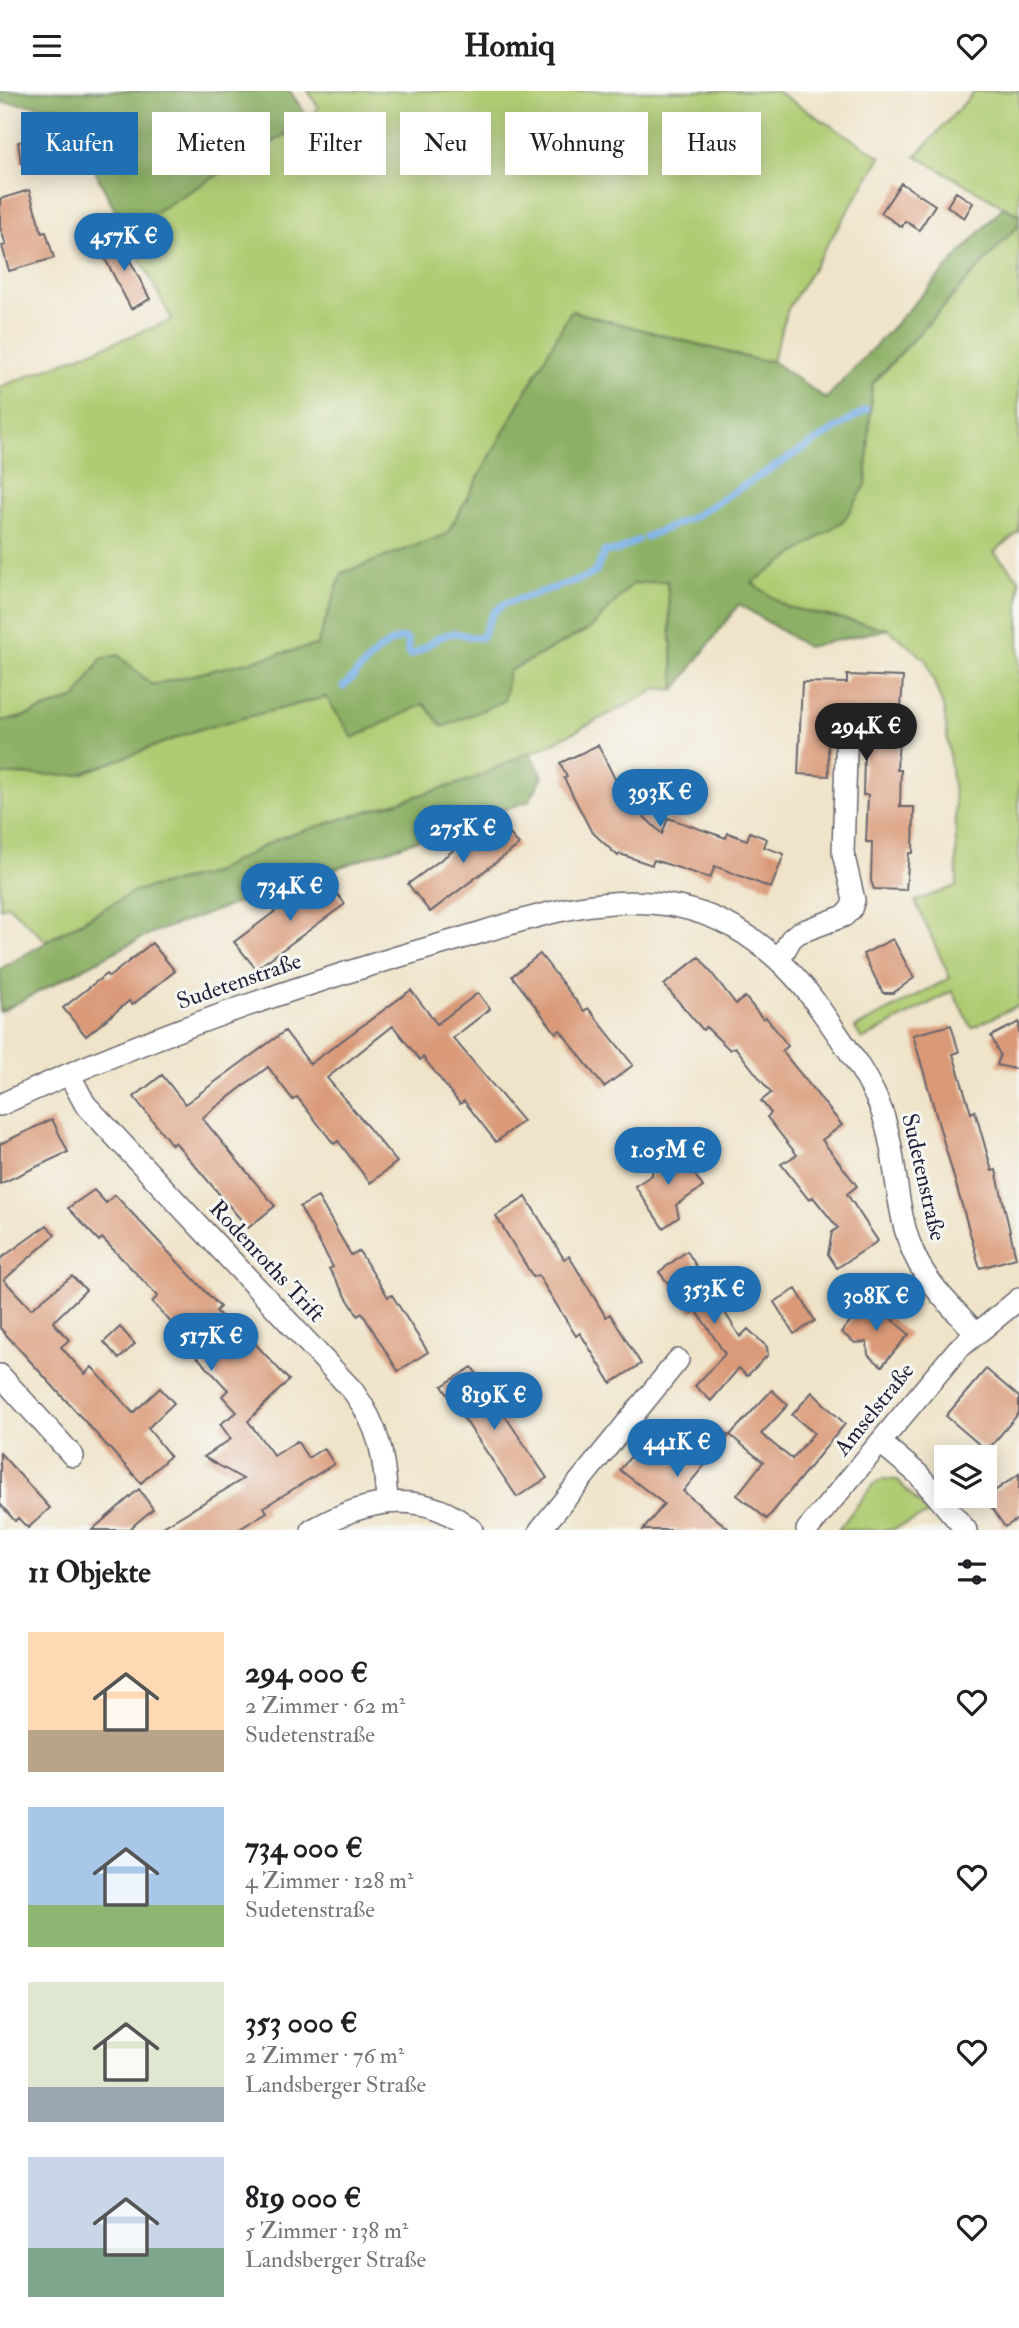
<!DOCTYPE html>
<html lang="de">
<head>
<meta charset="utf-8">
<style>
	:root { --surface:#fff; --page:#f2f2f2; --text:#202124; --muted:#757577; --accent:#1f6fb2 }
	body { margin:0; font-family:"IM FELL Double Pica",serif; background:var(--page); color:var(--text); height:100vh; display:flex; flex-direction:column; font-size:26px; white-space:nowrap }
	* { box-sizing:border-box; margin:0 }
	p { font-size:23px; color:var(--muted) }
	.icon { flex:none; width:38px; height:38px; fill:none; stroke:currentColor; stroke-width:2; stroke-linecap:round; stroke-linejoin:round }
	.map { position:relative; height:1439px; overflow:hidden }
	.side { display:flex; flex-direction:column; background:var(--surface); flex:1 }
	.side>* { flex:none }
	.banner { position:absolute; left:21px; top:21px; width:978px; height:63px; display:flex; gap:14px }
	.controls { position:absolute; left:934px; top:1354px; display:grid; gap:14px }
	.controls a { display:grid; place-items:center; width:63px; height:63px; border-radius:0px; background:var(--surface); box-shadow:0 4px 18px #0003; font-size:35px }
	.price { position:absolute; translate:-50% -60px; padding:0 16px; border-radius:24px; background:var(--accent); color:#fff; font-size:23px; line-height:46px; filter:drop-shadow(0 2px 4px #0008) }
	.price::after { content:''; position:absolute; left:50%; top:42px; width:21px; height:16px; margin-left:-10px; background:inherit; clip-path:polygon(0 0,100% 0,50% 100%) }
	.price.current { background:#222; color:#fff }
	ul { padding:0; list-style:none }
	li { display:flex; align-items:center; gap:21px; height:175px; padding:0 28px }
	li span { display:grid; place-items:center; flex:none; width:196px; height:140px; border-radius:0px; color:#555 }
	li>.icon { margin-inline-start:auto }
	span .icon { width:84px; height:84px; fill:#fffc; stroke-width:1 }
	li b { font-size:30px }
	h2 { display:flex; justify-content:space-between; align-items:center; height:84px; padding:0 28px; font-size:30px }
	.tag { padding:0 24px; border-radius:0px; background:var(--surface); box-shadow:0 4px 18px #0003; font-size:24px; line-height:63px }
	.tag.current { background:var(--accent); color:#fff }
	header { display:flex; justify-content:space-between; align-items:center; height:91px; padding:0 28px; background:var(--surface); font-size:32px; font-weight:700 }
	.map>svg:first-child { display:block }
	.green { fill:#b0cc73; stroke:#697757; stroke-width:2 }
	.forest { fill:#8cb065; stroke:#576950; stroke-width:2 }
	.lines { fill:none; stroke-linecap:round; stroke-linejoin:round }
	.stream { stroke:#79b0e8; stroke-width:7 }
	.building { fill:#da9a78 }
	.minor-casing { stroke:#6a666d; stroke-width:24 }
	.minor { stroke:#fff; stroke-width:21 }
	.labels { text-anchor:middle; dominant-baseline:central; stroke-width:6; stroke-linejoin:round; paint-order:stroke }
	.street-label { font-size:23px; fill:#22223b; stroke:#f6f6f2 }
</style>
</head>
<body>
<header><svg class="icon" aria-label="menu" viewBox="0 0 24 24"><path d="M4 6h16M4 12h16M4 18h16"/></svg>Homiq<svg class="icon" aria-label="heart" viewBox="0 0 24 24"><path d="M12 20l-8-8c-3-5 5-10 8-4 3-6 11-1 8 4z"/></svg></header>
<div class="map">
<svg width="1019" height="1439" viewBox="0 0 1019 1439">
	<rect width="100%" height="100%" fill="#f6f6f2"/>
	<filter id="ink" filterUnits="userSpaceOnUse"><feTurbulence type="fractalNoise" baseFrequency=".0143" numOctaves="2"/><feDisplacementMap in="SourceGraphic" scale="14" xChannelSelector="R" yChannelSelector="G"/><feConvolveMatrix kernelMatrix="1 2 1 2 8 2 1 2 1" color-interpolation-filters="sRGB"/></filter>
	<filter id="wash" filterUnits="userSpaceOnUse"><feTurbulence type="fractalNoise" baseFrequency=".00686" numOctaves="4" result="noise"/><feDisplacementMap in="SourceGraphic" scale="28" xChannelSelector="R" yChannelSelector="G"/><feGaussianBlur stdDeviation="1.57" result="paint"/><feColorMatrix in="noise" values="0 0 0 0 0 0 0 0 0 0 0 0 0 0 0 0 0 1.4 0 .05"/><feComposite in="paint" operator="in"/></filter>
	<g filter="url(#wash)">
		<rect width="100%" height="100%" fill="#efe4c9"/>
		<path class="green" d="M308 0H776L881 66 788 218 772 270 757 269 571 220 447 443 342 482 317 554 152 594 118 564 76 607 19 627 0 630V296L172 229 125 139 309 30 318 16Z
			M975 0H1019V124L916 65Z
			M1019 133V441L994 461 1019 488V914L972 937 952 900 862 949 855 937 950 887 915 810 957 795 955 713 944 618 926 569 888 538 787 516 751 492 844 429 866 394 872 294Z
			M667 490 675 599 659 597 547 655 473 688 277 748 213 782 135 800 46 850 8 814 0 817V684H78L197 639 326 606 424 613 509 580 591 537 632 493Z
			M883 1388 897 1389 929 1423 891 1439H838L872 1395Z"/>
		<path class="forest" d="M0 0H290L309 29 125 139 63 17 0 11Z
			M1003 116 1019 124V133L872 293 866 394 844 429 752 492 787 516 888 538 807 556 739 513 675 599 667 490 632 493 591 537 509 580 504 610 443 636 424 613 353 647 326 606 197 639 78 684H0V630L19 627 76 607 101 568 118 564 152 594 317 554 342 482 447 443 571 220 757 269 772 270 826 308Z
			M529 661 543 685 529 710 149 843 0 921V878L135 800 213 782 277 748 473 688Z"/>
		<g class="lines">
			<path class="stream" d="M646 446 693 426 866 319
				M343 596C362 580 380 549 405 547L408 550V562L411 564C425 558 437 544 453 542 464 542 471 549 482 546L493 522 504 513 587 486 596 480 605 460H617L638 449"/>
		</g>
		<g id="blocks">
			<path class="building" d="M74 41 77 62 21 72 18 51Z
				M901 92 935 114 919 139 905 130 902 136 881 122Z
				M29 99 42 142 46 141 54 167 9 180 2 155 6 154 0 136V108Z
				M956 101 973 112 964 127 947 115Z
				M118 146 150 208 131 218 99 156Z
				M847 584 903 586 897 679H901L900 716H914L913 762H909L906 799 874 798 871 790 872 751H866L868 704H863L865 629 848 621 836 628 827 627 829 685 798 683 802 591 847 592Z
				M598 654 625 708 629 706 633 715 662 743 668 727 726 747 728 742 747 749 750 741 767 748 764 756 784 763 771 797 715 775 710 787 654 769 652 774 620 763 618 765 591 740 564 687 567 686 560 672Z
				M497 727 519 754 430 821 408 793Z
				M323 785 345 813 256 878 234 851Z
				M893 848 914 887 893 902H883L863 863Z
				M152 852 175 880 132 914 129 910 86 945 63 917 106 883 109 886Z
				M540 863 584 920 588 917 633 974 604 996 560 939 556 942 512 885Z
				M699 866 736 913 745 906 763 928 766 926 788 955 782 960 842 1034 822 1049 857 1095 847 1103 878 1150 837 1177 828 1163 832 1141 838 1137 813 1106 809 1109 781 1073 797 1064 767 1026 771 1022 761 1010 771 1002 735 956 730 959 706 936 703 939 664 894Z
				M411 899 437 933 478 902 490 918 453 947 523 1030 496 1051 464 1010 460 1013 423 966 420 969 393 935 327 987 397 1071 370 1092 338 1050 334 1053 297 1006 293 1009 268 976 202 1027 275 1115 248 1137 175 1051 172 1054 134 1006 162 984 185 1013 285 940 310 973Z
				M1019 931V979L997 974 1000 964 991 945Z
				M951 934 959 961 953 963 971 1022 975 1020 992 1080 996 1079 1016 1167 980 1177 913 944Z
				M52 1028 68 1061 0 1093V1053Z
				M671 1058 677 1067 682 1064 703 1096 676 1114 679 1126 663 1137 635 1095 652 1084 653 1071Z
				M94 1099 106 1112 115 1104 220 1216 216 1220 244 1249 248 1245 289 1289 248 1330 274 1365 297 1350 308 1367 324 1357 334 1373 264 1416 267 1421 238 1439H158L243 1388 204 1366 231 1348 220 1333 237 1321 222 1305 228 1299 188 1256 191 1253 152 1211 158 1205 102 1147 99 1150 68 1117Z
				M318 1106 351 1164 359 1160 388 1206 392 1204 428 1261 398 1280 362 1222 358 1225 329 1178 333 1176 300 1116Z
				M526 1106 564 1168 569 1165 606 1226 610 1223 641 1273 611 1292 580 1242 576 1245 538 1184 533 1186 496 1125Z
				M47 1134 55 1144 4 1189 31 1218 72 1185 86 1199 53 1231 69 1249 61 1256 85 1283 92 1276 133 1322 160 1297 174 1312 148 1337 170 1365 141 1392 0 1237V1168Z
				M687 1160 740 1246 748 1238 767 1256 768 1264 747 1285 739 1277 711 1310 695 1295 725 1263 696 1219 692 1222 659 1181Z
				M796 1198 815 1230 794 1243 774 1211Z
				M869 1209 909 1243 882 1275 868 1264 867 1251 855 1252 841 1241Z
				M120 1236 135 1253 119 1268 104 1251Z
				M472 1276 547 1387 517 1406 442 1295Z
				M986 1278 1019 1306V1322L987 1360 946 1325Z
				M772 1299 788 1314 761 1343 792 1368 814 1342 792 1324 812 1301 845 1333 767 1428 737 1404 763 1371 730 1344Z
				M713 1332 729 1345 683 1400 730 1439H643L664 1413 620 1379 632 1364 640 1370 658 1347 668 1356 685 1336 700 1348Z
				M0 1362 50 1417 28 1437 18 1427 15 1430 0 1413Z
				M1019 1383V1427L1005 1436 985 1407Z
				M139 1398 153 1418 128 1439H92Z"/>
		</g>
	</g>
	<g filter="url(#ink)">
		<use href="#blocks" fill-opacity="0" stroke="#6a666d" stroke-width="2"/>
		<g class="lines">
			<g class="minor-casing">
				<path id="minor" d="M780 868 791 848 798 842 844 825 851 818 854 809 843 762 847 634
					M69 983 85 1013 353 1300C380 1337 384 1365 387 1410
					M0 1014C145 946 297 894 452 850 521 830 595 802 668 814 733 824 784 865 820 918 840 947 871 988 882 1021 898 1066 894 1119 914 1163 927 1193 954 1218 976 1242
					M0 1284 73 1365
					M881 1352 918 1383 966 1439
					M312 1439C364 1409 423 1396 472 1439
					M540 1439 678 1269
					M807 1439 958 1258 1019 1208"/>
			</g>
			<use href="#minor" class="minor"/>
		</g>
	</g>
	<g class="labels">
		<g class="street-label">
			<text transform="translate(239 890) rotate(-19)">Sudetenstraße</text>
			<text transform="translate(924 1086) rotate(77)">Sudetenstraße</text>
			<text transform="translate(267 1170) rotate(47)">Rodenroths Trift</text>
			<text transform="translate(874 1318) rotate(-51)">Amselstraße</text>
		</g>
	</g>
</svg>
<div class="controls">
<a><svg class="icon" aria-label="layers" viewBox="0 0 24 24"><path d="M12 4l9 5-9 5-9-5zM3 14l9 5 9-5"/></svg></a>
</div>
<b class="price" style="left:124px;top:182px">457K €</b>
<b class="price current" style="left:866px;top:672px">294K €</b>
<b class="price" style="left:660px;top:738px">393K €</b>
<b class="price" style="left:463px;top:774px">275K €</b>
<b class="price" style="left:290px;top:832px">734K €</b>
<b class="price" style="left:668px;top:1096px">1.05M €</b>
<b class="price" style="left:714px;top:1235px">353K €</b>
<b class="price" style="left:876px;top:1242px">308K €</b>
<b class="price" style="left:211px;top:1282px">517K €</b>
<b class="price" style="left:494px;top:1341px">819K €</b>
<b class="price" style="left:677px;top:1388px">441K €</b>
<div class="banner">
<a class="tag current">Kaufen</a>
<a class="tag">Mieten</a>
<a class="tag">Filter</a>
<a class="tag">Neu</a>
<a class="tag">Wohnung</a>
<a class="tag">Haus</a>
</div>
</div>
<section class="side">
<h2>11 Objekte<svg class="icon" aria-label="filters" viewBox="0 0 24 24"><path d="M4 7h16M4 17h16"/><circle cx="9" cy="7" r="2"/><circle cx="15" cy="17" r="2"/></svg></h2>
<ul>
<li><span style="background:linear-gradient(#ffd9b3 70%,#b9a48a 0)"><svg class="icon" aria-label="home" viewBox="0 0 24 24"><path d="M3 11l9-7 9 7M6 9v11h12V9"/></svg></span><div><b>294 000 €</b><p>2 Zimmer · 62 m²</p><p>Sudetenstraße</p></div><svg class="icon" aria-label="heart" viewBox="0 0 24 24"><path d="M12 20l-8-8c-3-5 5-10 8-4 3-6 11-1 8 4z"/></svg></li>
<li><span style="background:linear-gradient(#a9c7e8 70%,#8fb573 0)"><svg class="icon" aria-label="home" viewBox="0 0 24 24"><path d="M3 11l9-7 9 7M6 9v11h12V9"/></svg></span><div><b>734 000 €</b><p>4 Zimmer · 128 m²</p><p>Sudetenstraße</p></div><svg class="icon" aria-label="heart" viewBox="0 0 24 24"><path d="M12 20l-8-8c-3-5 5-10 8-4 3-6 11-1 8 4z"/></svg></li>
<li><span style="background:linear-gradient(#dfe7d0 75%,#9aa5b1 0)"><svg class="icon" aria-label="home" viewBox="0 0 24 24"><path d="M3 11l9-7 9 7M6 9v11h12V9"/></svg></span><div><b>353 000 €</b><p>2 Zimmer · 76 m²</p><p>Landsberger Straße</p></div><svg class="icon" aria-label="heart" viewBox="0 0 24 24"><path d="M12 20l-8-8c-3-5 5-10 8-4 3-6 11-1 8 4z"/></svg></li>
<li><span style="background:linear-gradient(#c9d6e8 65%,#7fa58c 0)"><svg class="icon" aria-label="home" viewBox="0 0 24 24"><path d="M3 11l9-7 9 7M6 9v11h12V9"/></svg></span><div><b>819 000 €</b><p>5 Zimmer · 138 m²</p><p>Landsberger Straße</p></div><svg class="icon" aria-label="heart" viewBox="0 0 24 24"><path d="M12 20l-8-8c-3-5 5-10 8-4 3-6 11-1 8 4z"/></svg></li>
</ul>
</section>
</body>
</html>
